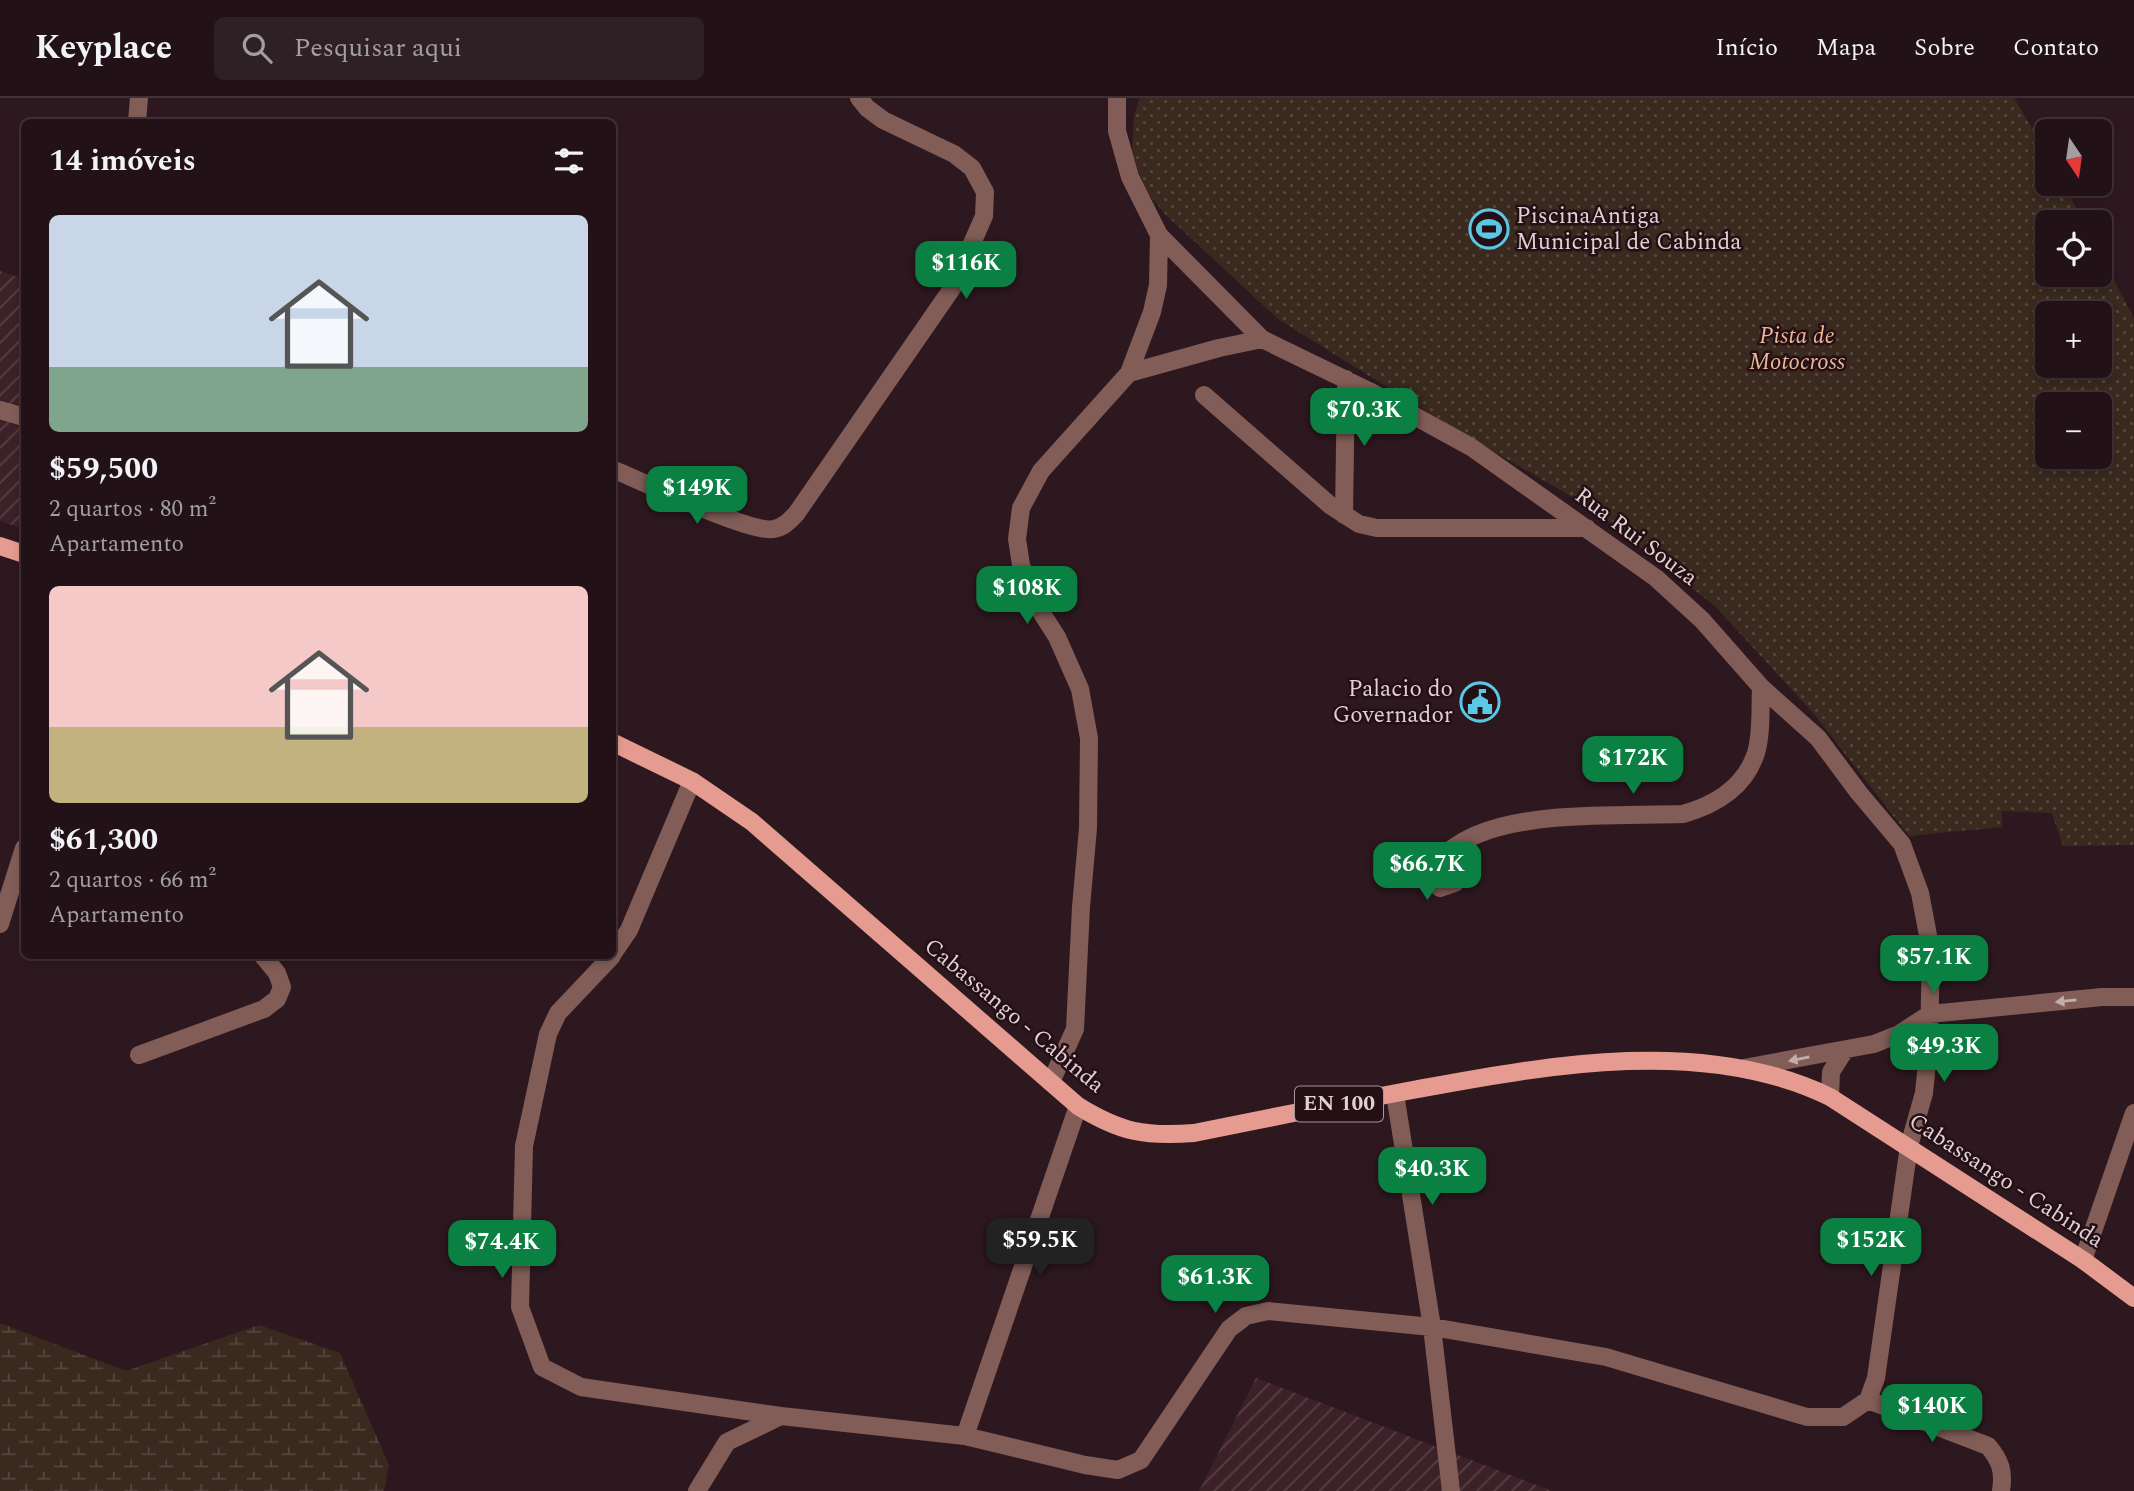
<!DOCTYPE html>
<html lang="pt">
<head>
<meta charset="utf-8">
<style>
	:root { --surface:#221217; --page:#2e2024; --text:#f1f3f6; --muted:#a29ea1; --line:#3f3236; --accent:#0b8043 }
	body { margin:0; font-family:Spectral,serif; background:var(--page); color:var(--text); height:100vh; display:flex; flex-direction:column; font-size:26px; white-space:nowrap }
	* { box-sizing:border-box; margin:0 }
	p { font-size:23px; color:var(--muted) }
	.icon { flex:none; width:38px; height:38px; fill:none; stroke:currentColor; stroke-width:2; stroke-linecap:round; stroke-linejoin:round }
	.map { position:relative; flex:1; overflow:hidden }
	.sheet { position:absolute; left:21px; top:21px; width:595px; height:840px; display:flex; flex-direction:column; background:var(--surface); border-radius:10px; box-shadow:0 4px 10px #0003,0 0 0 2px var(--line) }
	.sheet>* { flex:none }
	.needle { width:46px; rotate:167deg }
	.tools { position:absolute; left:2035px; top:21px; display:grid; gap:14px }
	.tools a { display:grid; place-items:center; width:77px; height:77px; border-radius:10px; background:var(--surface); box-shadow:0 4px 10px #0003,0 0 0 2px var(--line); font-size:35px }
	.price { position:absolute; translate:-50% -60px; padding:0 16px; border-radius:14px; background:var(--accent); color:#fff; font-size:23px; line-height:46px; filter:drop-shadow(0 2px 4px #0008) }
	.price::after { content:''; position:absolute; left:50%; top:42px; width:21px; height:16px; margin-left:-10px; background:inherit; clip-path:polygon(0 0,100% 0,50% 100%) }
	.price.active { background:#222; color:#fff }
	ul { padding:0; list-style:none }
	li { display:grid; align-content:center; gap:14px; height:371px; padding:0 28px }
	li span { display:grid; place-items:center; height:217px; border-radius:10px; color:#555 }
	li>.icon { margin-inline-start:auto }
	span .icon { width:126px; height:126px; fill:#fffc; stroke-width:1 }
	li b { font-size:30px }
	h2 { display:flex; justify-content:space-between; align-items:center; height:84px; padding:0 28px; font-size:30px }
	header { display:flex; align-items:center; gap:42px; box-sizing:border-box; height:98px; padding:0 35px; background:var(--surface); border-bottom:2px solid var(--line) }
	header strong { font-size:33px }
	nav { display:flex; gap:38px; margin-inline-start:auto; font-size:24px }
	.search { width:490px; height:63px; background:var(--page); display:flex; align-items:center; gap:18px; box-sizing:border-box; padding:0 24px; border-radius:10px; color:var(--muted); font-size:26px }
	.map>svg:first-child { display:block }
	.industrial { fill:url(#industrial-furrows) }
	.green { fill:url(#green-dots); fill-rule:evenodd }
	.wetland { fill:url(#wetland-marsh) }
	.lines { fill:none; stroke-linecap:round; stroke-linejoin:round }
	.minor { stroke:#825d57; stroke-width:18 }
	.major { stroke:#e59b8f; stroke-width:18 }
	.oneway { fill:#c3aeae }
	.labels { text-anchor:middle; dominant-baseline:central; stroke-width:5; stroke-linejoin:round; paint-order:stroke }
	.shield { fill:#240f15; stroke:#a7969b; stroke-width:2 }
	.shield-label { font-size:21px; font-weight:bold; fill:#dfd0d4 }
	.poi-label { font-size:23px; fill:#dfd0d4; stroke:#240f15; text-anchor:start }
	.park-label { font-size:23px; font-style:italic; fill:#ebb891; stroke:#240f15 }
	.street-label { font-size:23px; fill:#dfd0d4; stroke:#240f15 }
</style>
</head>
<body>
<header>
<strong>Keyplace</strong>
<div class="search"><svg class="icon" aria-label="search" viewBox="0 0 24 24"><circle cx="10" cy="10" r="6"/><path d="M15 15l6 6"/></svg>Pesquisar aqui</div>
<nav><a>Início</a><a>Mapa</a><a>Sobre</a><a>Contato</a></nav>
</header>
<div class="map">
<svg width="2134" height="1393" viewBox="0 0 2134 1393">
	<defs>
		<pattern id="industrial-furrows" width="10" height="10" patternUnits="userSpaceOnUse" patternTransform="scale(1.75)"><rect width="10" height="10" fill="#3c2128"/><path d="M-1 1l2-2M0 10L10 0M9 11l2-2" fill="none" stroke="#584046"/></pattern>
		<pattern id="green-dots" width="8" height="8" patternUnits="userSpaceOnUse" patternTransform="scale(1.75)"><rect width="8" height="8" fill="#39291e"/><path d="M2 2h.1M6 6h.1" fill="none" stroke="#55473e" stroke-width="1.8" stroke-linecap="round"/></pattern>
		<pattern id="wetland-marsh" width="20" height="14" patternUnits="userSpaceOnUse" patternTransform="scale(1.75)"><rect width="20" height="14" fill="#39291e"/><path d="M1 5h8M5 5V1M11 12h8M15 12V8" fill="none" stroke="#55473e"/></pattern>
	</defs>
	<rect width="100%" height="100%" fill="#2e181f"/>
	<path class="industrial" d="M0 173 24 181V431L0 423Z
		M1256 1280 1552 1393H1199Z"/>
	<path class="green" d="M1140 0H2014L2047 55 2048 86H2063L2084 124H2048V177H2100V156L2134 220V747L2063 748 2052 715 2002 713V729L1909 738 1814 616 1715 508 1591 410 1443 324 1278 221 1166 117 1145 92 1132 54 1134 17ZM2048 215H2100V268H2048ZM2048 306H2100V359H2048Z"/>
	<path class="wetland" d="M0 1225 126 1273 259 1227 340 1255 389 1367 384 1393H0Z"/>
	<g class="lines">
		<path class="minor" d="M137 24 139 0
			M1129 275 1152 214 1158 187 1159 137
			M1204 297 1331 408 1359 426 1377 430H1587
			M0 312 24 319
			M612 371C642 383 750 436 774 431 784 429 789 423 796 416L953 189 984 118 985 94 972 70 954 56 883 22 867 10 859 0
			M1344 417 1346 281
			M1460 746 1461 774 1455 785 1440 790 1433 785 1427 771C1442 758 1457 745 1476 737 1532 713 1621 718 1683 716 1715 707 1745 689 1756 655 1762 635 1760 609 1761 589
			M0 826 24 750
			M612 857 629 832 692 683
			M612 858 558 915 548 936 524 1048 520 1209 542 1269 581 1289 781 1318
			M139 957 264 911 277 901 282 889 277 875 263 858
			M1744 970 1874 946 1899 936 1930 916 2102 899H2134
			M1051 984 1075 931 1081 809 1088 730 1089 640 1080 591 1057 539 1034 503 1021 467 1017 441 1021 410 1041 373 1129 275 1219 250 1262 241
			M1395 996 1432 1229 1451 1393
			M1830 999 1831 974 1845 952
			M2083 1162 2134 1015
			M1868 1302 1988 1348C2001 1363 2004 1374 2001 1393
			M965 1338 1078 1008
			M697 1393 727 1344 781 1318 965 1338 1085 1367 1118 1372 1141 1362 1229 1231 1246 1218 1268 1213 1432 1229 1606 1259 1807 1319H1843L1868 1302 1876 1280 1909 1048 1924 995 1929 945 1931 853 1920 795 1902 746 1859 695 1818 640 1761 589 1702 522 1656 480 1471 349 1369 293 1262 241 1159 137 1130 79 1117 33V0"/>
		<path class="major" d="M0 448 24 456
			M612 644 692 683 752 724 1078 1008C1120 1034 1145 1039 1194 1035 1268 1020 1343 1005 1418 991 1549 967 1705 938 1830 999L2083 1162 2134 1200"/>
	</g>
	<defs><path id="oneway-solid" d="M-6-.8H1V-3.2L6.5 0L1 3.2V.8H-6Z" transform="scale(1.75)"/></defs>
	<g class="oneway">
		<use href="#oneway-solid" transform="translate(2066 903) rotate(174)"/>
		<use href="#oneway-solid" transform="translate(1799 961) rotate(169)"/>
	</g>
	<defs>
		<g id="stadium-ring" transform="scale(2.0125)"><circle r="9.5" fill="#240f15" stroke="#5ac8e5" stroke-width="1.5"/><path d="M0-5a6.5 5 0 1 0 0 10a6.5 5 0 1 0 0-10ZM-3.5-1.8h7v3.6h-7Z" fill="#5ac8e5"/></g>
		<g id="civic-ring" transform="scale(2.0125)"><circle r="9.5" fill="#240f15" stroke="#5ac8e5" stroke-width="1.5"/><path d="M-.6-6.5H3V-4.5H.6V-3L4-1V1h2V6H-6V1h2V-1L-.6-3ZM-1.2 2.5V6h2.4V2.5Z" fill="#5ac8e5"/></g>
	</defs>
	<g fill-rule="evenodd">
		<use href="#stadium-ring" x="1489" y="131"/>
		<use href="#civic-ring" x="1480" y="604"/>
	</g>
	<g class="labels">
		<rect class="shield" x="1295" y="988.5" width="88" height="35" rx="5"/>
		<g class="shield-label">
			<text x="1339" y="1006">EN 100</text>
		</g>
		<g class="poi-label">
			<text x="1516" y="118">PiscinaAntiga<tspan x="1516" dy="26">Municipal de Cabinda</tspan></text>
			<text x="1453" y="591" text-anchor="end">Palacio do<tspan x="1453" dy="26">Governador</tspan></text>
		</g>
		<g class="park-label">
			<text x="1797" y="238">Pista de<tspan x="1797" dy="26">Motocross</tspan></text>
		</g>
		<g class="street-label">
			<text transform="translate(1636 439) rotate(37)">Rua Rui Souza</text>
			<text transform="translate(1014 918) rotate(40)">Cabassango - Cabinda</text>
			<text transform="translate(2006 1083) rotate(33)">Cabassango - Cabinda</text>
		</g>
	</g>
</svg>
<div class="tools">
<a><svg class="needle" viewBox="-14 -14 28 28"><path d="M0-13l5 13h-10z" fill="#e53935"/><path d="M0 13l5-13h-10z" fill="#a29ea1"/></svg></a>
<a><svg class="icon" aria-label="locate" viewBox="0 0 24 24"><circle cx="12" cy="12" r="6"/><path d="M12 2v4M12 18v4M2 12h4M18 12h4"/></svg></a>
<a>+</a>
<a>−</a>
</div>
<b class="price" style="left:966px;top:203px">$116K</b>
<b class="price" style="left:1364px;top:350px">$70.3K</b>
<b class="price" style="left:697px;top:428px">$149K</b>
<b class="price" style="left:1027px;top:528px">$108K</b>
<b class="price" style="left:1633px;top:698px">$172K</b>
<b class="price" style="left:1427px;top:804px">$66.7K</b>
<b class="price" style="left:1934px;top:897px">$57.1K</b>
<b class="price" style="left:1944px;top:986px">$49.3K</b>
<b class="price" style="left:1432px;top:1109px">$40.3K</b>
<b class="price active" style="left:1040px;top:1180px">$59.5K</b>
<b class="price" style="left:1871px;top:1180px">$152K</b>
<b class="price" style="left:502px;top:1182px">$74.4K</b>
<b class="price" style="left:1215px;top:1217px">$61.3K</b>
<b class="price" style="left:1932px;top:1346px">$140K</b>
<section class="sheet">
<h2>14 imóveis<svg class="icon" aria-label="filters" viewBox="0 0 24 24"><path d="M4 7h16M4 17h16"/><circle cx="9" cy="7" r="2"/><circle cx="15" cy="17" r="2"/></svg></h2>
<ul>
<li><span style="background:linear-gradient(#c9d6e8 70%,#7fa58c 0)"><svg class="icon" aria-label="home" viewBox="0 0 24 24"><path d="M3 11l9-7 9 7M6 9v11h12V9"/></svg></span><div><b>$59,500</b><p>2 quartos · 80 m²</p><p>Apartamento</p></div></li>
<li><span style="background:linear-gradient(#f6c9c9 65%,#c2b280 0)"><svg class="icon" aria-label="home" viewBox="0 0 24 24"><path d="M3 11l9-7 9 7M6 9v11h12V9"/></svg></span><div><b>$61,300</b><p>2 quartos · 66 m²</p><p>Apartamento</p></div></li>
</ul>
</section>
</div>
</body>
</html>
